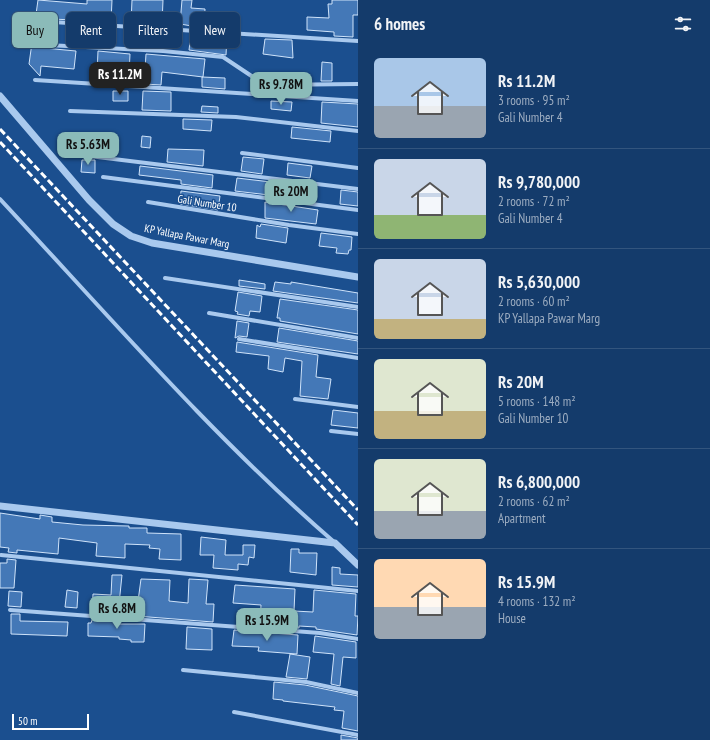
<!DOCTYPE html>
<html lang="en">
<head>
<meta charset="utf-8">
<style>
	:root { --surface:#143b6b; --page:#214673; --text:#f1f3f6; --muted:#9dadc1; --line:#33557e; --accent:#8bbbb9 }
	body { margin:0; font-family:"PT Sans Narrow",sans-serif; background:var(--page); color:var(--text); height:100vh; display:flex; flex-direction:column; font-size:15px; white-space:nowrap }
	* { box-sizing:border-box; margin:0 }
	p { font-size:13px; color:var(--muted) }
	.icon { flex:none; width:22px; height:22px; fill:none; stroke:currentColor; stroke-width:2; stroke-linecap:round; stroke-linejoin:round }
	.map { position:relative; flex:1; overflow:hidden }
	.details { display:flex; flex-direction:column; background:var(--surface); width:352px }
	.details>* { flex:none }
	.hud { position:absolute; left:12px; top:12px; width:286px; height:36px; display:flex; gap:8px }
	.scale { position:absolute; left:12px; bottom:10px; width:77px; box-sizing:border-box; padding-left:4px; border:2px solid #fff; border-top:0; font-size:11px; line-height:14px; white-space:nowrap; color:#fff; -webkit-text-stroke:3px #1b4f8f; paint-order:stroke }
	.price { position:absolute; translate:-50% -34px; padding:0 9px; border-radius:8px; background:var(--accent); color:#111; font-size:13px; line-height:26px; filter:drop-shadow(0 1px 2px #0008) }
	.price::after { content:''; position:absolute; left:50%; top:24px; width:12px; height:9px; margin-left:-6px; background:inherit; clip-path:polygon(0 0,100% 0,50% 100%) }
	.price.selected { background:#222; color:#fff }
	ul { padding:0; list-style:none }
	li { display:flex; align-items:center; gap:12px; height:100px; padding:0 16px }
	li+li { border-top:1px solid var(--line) }
	li span { display:grid; place-items:center; flex:none; width:112px; height:80px; border-radius:6px; color:#555 }
	li>.icon { margin-inline-start:auto }
	span .icon { width:48px; height:48px; fill:#fffc; stroke-width:1 }
	li b { font-size:17px }
	h2 { display:flex; justify-content:space-between; align-items:center; height:48px; padding:0 16px; font-size:17px }
	.chip { padding:0 14px; border-radius:6px; background:var(--surface); box-shadow:0 1px 3px #0004,0 0 0 1px var(--line); font-size:14px; line-height:36px }
	.chip.selected { background:var(--accent); color:#111 }
	main { display:flex; flex:1; min-height:0 }
	.map>svg:first-child { display:block }
	.building { fill:#4478b7; stroke:#cfe3fa }
	.lines { fill:none; stroke-linecap:round; stroke-linejoin:round }
	.minor { stroke:#a9c9ee; stroke-width:4 }
	.tertiary { stroke:#a9c9ee; stroke-width:7 }
	.rail { stroke:#fff; stroke-width:3; stroke-dasharray:7 3; stroke-linecap:butt }
	.labels { text-anchor:middle; dominant-baseline:central; stroke-width:3; stroke-linejoin:round; paint-order:stroke }
	.street-label { font-size:11px; fill:#fff; stroke:#1b4f8f }
</style>
</head>
<body>
<main>
<div class="map">
<svg width="358" height="740" viewBox="0 0 358 740">
	<rect width="100%" height="100%" fill="#1b4f8f"/>
	<path class="building" d="M38 0 87 4V0H112L111 22 53 19 47 24 44 48 76 51 74 69 41 66 40 76 29 64Z
		M132 0H163L162 24 131 23Z
		M182 0H192L191 8 205 9 204 28 180 24Z
		M332 0H358V15H353V37L334 36V32L307 30V17L329 18 328 4H332Z
		M72 27 116 29 115 45 71 43Z
		M191 34 227 36 226 55 189 50Z
		M265 39 292 40 293 58 263 54Z
		M98 51 130 54 129 74 97 73Z
		M146 54 205 59 203 77 162 72 161 85 144 84Z
		M322 62 332 63V81H321Z
		M202 77 225 78V89L202 87Z
		M113 91H128V101H113Z
		M143 91 171 92V111L142 110Z
		M271 101 292 102 291 111 271 109Z
		M322 102 358 104V127L321 123Z
		M202 106 218 107V113L201 112Z
		M183 119 212 120 211 131 183 129Z
		M292 127 331 131 330 142 291 138Z
		M142 136 151 137 150 148 141 147Z
		M168 149 204 150 203 166 167 162Z
		M243 157 264 159 262 174 241 171Z
		M82 160H95V173L81 172Z
		M288 163 312 166 310 178 287 175Z
		M140 166 213 175 212 188 181 184V180L139 175Z
		M237 178 271 182 269 195 235 191Z
		M341 190 358 192V206L340 204Z
		M181 191 220 196 218 210 180 204Z
		M265 202 318 210 316 224 265 218Z
		M261 224 288 228 286 243 256 238 257 225 260 227Z
		M321 233 352 237 351 250H349L348 254 336 253 337 248 319 246Z
		M239 280 265 284V289L239 286Z
		M275 282 291 284V282L358 293V303L273 291Z
		M238 292 262 296 260 312 250 311 249 316 237 314 238 312 235 311Z
		M280 299 358 310V334L280 321V318H277Z
		M237 321 249 323 247 337 239 336 235 338Z
		M279 328 358 341V354L277 342Z
		M237 342 318 355 316 377 331 379 328 399 300 396 302 361 285 358 283 372 268 369 269 356 236 352Z
		M333 410 358 413V428L331 425Z
		M0 513 40 519V515L52 517V522L83 525 129 526V528H147V533L181 534V560L159 559 160 549 149 548 150 545 125 544V558L96 556 97 543 59 538 58 554 17 550V553L8 552 9 548 0 547Z
		M201 537 226 540 225 555H243V545H255L254 558 249 557 248 565 238 564V570L213 568 214 555H200Z
		M291 549H299V553H317L316 575 290 572Z
		M7 559 16 560 14 588H0V563H7Z
		M332 567 340 568V574L358 575V587L332 585Z
		M112 575H122L118 614 92 613 93 594 111 595Z
		M141 579 170 580 169 601 188 603 189 579 208 580 206 604H214L213 622 136 616Z
		M235 585 295 589 294 611 313 612 314 590 356 594 355 616H358L357 635 316 629V627L299 626V628L260 625 261 605 233 603Z
		M67 590 78 592 77 608 65 607Z
		M9 591 22 592 21 607 8 606Z
		M11 614H20V621L68 622 67 636 11 634Z
		M92 620 117 621V624H145L144 642H131V640L119 639V637L88 636V623H91Z
		M187 627 212 629V650L186 649Z
		M234 630 298 635 297 654 258 651 259 647 232 646Z
		M315 636 356 642V658L343 657 340 686 331 684 334 654 313 652Z
		M290 654 310 657 307 679 286 677Z
		M274 682 305 685 358 696V731L342 728 344 711 334 710 335 707 283 701V700L273 699Z
		M341 735 358 738V740H341Z"/>
	<g class="lines">
		<path class="minor" d="M53 22 358 41
			M47 45 163 51 223 57 265 85 358 84
			M35 80 358 101
			M70 111 236 117 358 131
			M242 153 358 168
			M73 154 358 189
			M103 177 358 210
			M0 199C108 315 213 437 333 541
			M148 202 289 225 358 234
			M165 278 358 307
			M209 313 358 338
			M239 339 358 358
			M295 399 358 407
			M331 431 358 434
			M1 555 358 591
			M10 610 320 633 358 639
			M183 670 306 682 358 693
			M234 712 358 735"/>
		<path class="tertiary" d="M0 96 89 200 113 224 131 236 152 243 358 277
			M0 506 335 543 358 565"/>
		<path class="rail" d="M0 129 358 510
			M0 142 358 525"/>
	</g>
	<g class="labels">
		<g class="street-label">
			<text transform="translate(207 203) rotate(9)">Gali Number 10</text>
			<text transform="translate(187 236) rotate(11)">KP Yallapa Pawar Marg</text>
		</g>
	</g>
</svg>
<div class="scale">50 m</div>
<b class="price selected" style="left:120px;top:96px">Rs 11.2M</b>
<b class="price" style="left:281px;top:106px">Rs 9.78M</b>
<b class="price" style="left:88px;top:166px">Rs 5.63M</b>
<b class="price" style="left:291px;top:213px">Rs 20M</b>
<b class="price" style="left:117px;top:630px">Rs 6.8M</b>
<b class="price" style="left:267px;top:642px">Rs 15.9M</b>
<div class="hud">
<a class="chip selected">Buy</a>
<a class="chip">Rent</a>
<a class="chip">Filters</a>
<a class="chip">New</a>
</div>
</div>
<section class="details">
<h2>6 homes<svg class="icon" aria-label="filters" viewBox="0 0 24 24"><path d="M4 7h16M4 17h16"/><circle cx="9" cy="7" r="2"/><circle cx="15" cy="17" r="2"/></svg></h2>
<ul>
<li><span style="background:linear-gradient(#a9c7e8 60%,#9aa5b1 0)"><svg class="icon" aria-label="home" viewBox="0 0 24 24"><path d="M3 11l9-7 9 7M6 9v11h12V9"/></svg></span><div><b>Rs 11.2M</b><p>3 rooms · 95 m²</p><p>Gali Number 4</p></div></li>
<li><span style="background:linear-gradient(#c9d6e8 70%,#8fb573 0)"><svg class="icon" aria-label="home" viewBox="0 0 24 24"><path d="M3 11l9-7 9 7M6 9v11h12V9"/></svg></span><div><b>Rs 9,780,000</b><p>2 rooms · 72 m²</p><p>Gali Number 4</p></div></li>
<li><span style="background:linear-gradient(#c9d6e8 75%,#c2b280 0)"><svg class="icon" aria-label="home" viewBox="0 0 24 24"><path d="M3 11l9-7 9 7M6 9v11h12V9"/></svg></span><div><b>Rs 5,630,000</b><p>2 rooms · 60 m²</p><p>KP Yallapa Pawar Marg</p></div></li>
<li><span style="background:linear-gradient(#dfe7d0 65%,#c2b280 0)"><svg class="icon" aria-label="home" viewBox="0 0 24 24"><path d="M3 11l9-7 9 7M6 9v11h12V9"/></svg></span><div><b>Rs 20M</b><p>5 rooms · 148 m²</p><p>Gali Number 10</p></div></li>
<li><span style="background:linear-gradient(#dfe7d0 65%,#9aa5b1 0)"><svg class="icon" aria-label="home" viewBox="0 0 24 24"><path d="M3 11l9-7 9 7M6 9v11h12V9"/></svg></span><div><b>Rs 6,800,000</b><p>2 rooms · 62 m²</p><p>Apartment</p></div></li>
<li><span style="background:linear-gradient(#ffd9b3 60%,#9aa5b1 0)"><svg class="icon" aria-label="home" viewBox="0 0 24 24"><path d="M3 11l9-7 9 7M6 9v11h12V9"/></svg></span><div><b>Rs 15.9M</b><p>4 rooms · 132 m²</p><p>House</p></div></li>
</ul>
</section>
</main>
</body>
</html>
